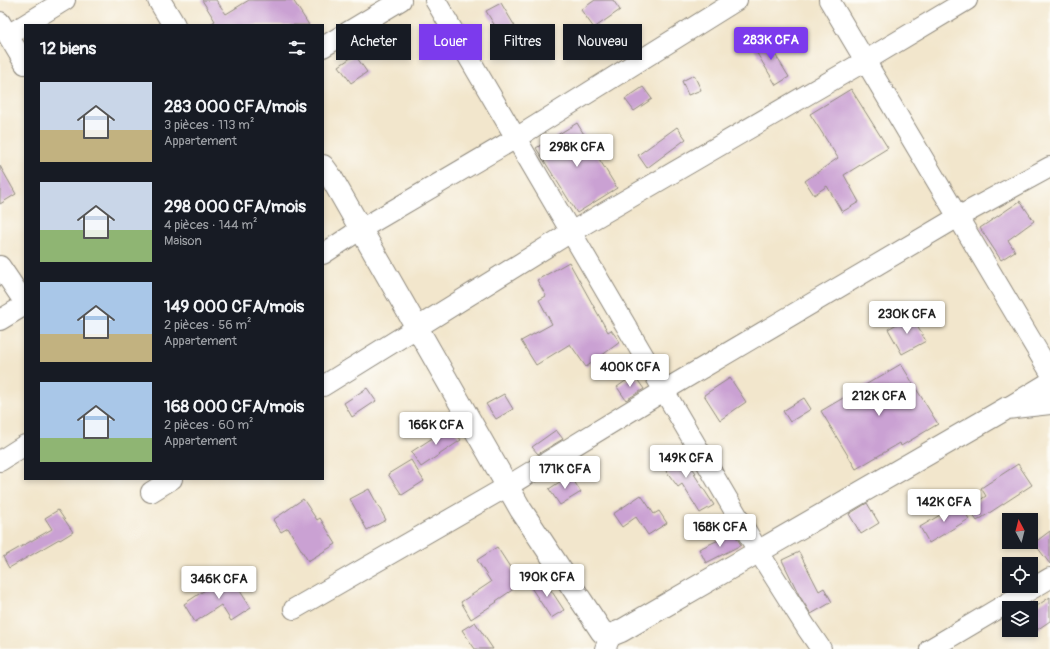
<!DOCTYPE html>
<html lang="fr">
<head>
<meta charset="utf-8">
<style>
	:root { --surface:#171b24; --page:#20242c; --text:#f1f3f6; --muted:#9ea1a6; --accent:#7c3aed }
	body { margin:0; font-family:Pangolin,sans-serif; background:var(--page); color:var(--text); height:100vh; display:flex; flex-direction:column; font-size:15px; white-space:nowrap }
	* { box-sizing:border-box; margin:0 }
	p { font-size:13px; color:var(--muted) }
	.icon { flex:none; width:22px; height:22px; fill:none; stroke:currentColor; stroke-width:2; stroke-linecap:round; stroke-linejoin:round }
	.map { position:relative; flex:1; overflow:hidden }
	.sheet { position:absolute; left:24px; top:24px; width:300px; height:456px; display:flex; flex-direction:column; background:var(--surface); border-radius:0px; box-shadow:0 2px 6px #0003 }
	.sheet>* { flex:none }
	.hud { position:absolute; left:336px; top:24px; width:380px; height:36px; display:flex; gap:8px }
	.needle { width:26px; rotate:353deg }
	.fabs { position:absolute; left:1002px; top:513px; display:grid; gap:8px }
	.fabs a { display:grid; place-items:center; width:36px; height:36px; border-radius:0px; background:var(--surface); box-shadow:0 2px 6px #0003; font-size:20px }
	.price { position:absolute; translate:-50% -34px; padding:0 9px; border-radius:4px; background:#fff; color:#222; font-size:13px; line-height:26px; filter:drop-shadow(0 1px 2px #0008) }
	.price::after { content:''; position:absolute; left:50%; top:24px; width:12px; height:9px; margin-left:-6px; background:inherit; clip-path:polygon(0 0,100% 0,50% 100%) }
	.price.current { background:var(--accent); color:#fff }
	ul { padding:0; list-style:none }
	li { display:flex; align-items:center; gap:12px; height:100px; padding:0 16px }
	li span { display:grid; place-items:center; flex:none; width:112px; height:80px; border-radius:0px; color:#555 }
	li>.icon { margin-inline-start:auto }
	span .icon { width:48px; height:48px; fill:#fffc; stroke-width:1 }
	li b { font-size:17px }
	h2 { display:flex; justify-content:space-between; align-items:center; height:48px; padding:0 16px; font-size:17px }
	.pill { padding:0 14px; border-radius:0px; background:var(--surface); box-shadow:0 2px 6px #0003; font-size:14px; line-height:36px }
	.pill.current { background:var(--accent); color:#fff }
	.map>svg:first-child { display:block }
	.building { fill:#caa1d3 }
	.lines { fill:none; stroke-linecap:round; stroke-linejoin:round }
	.street-casing { stroke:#8e887c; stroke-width:22 }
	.secondary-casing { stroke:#8e887c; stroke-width:24 }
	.street { stroke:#fff; stroke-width:20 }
	.secondary { stroke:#fff; stroke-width:22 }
</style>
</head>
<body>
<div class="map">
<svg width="1050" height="649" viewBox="0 0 1050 649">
	<rect width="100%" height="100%" fill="#fdfcf7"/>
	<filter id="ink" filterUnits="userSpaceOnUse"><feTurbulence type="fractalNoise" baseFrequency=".025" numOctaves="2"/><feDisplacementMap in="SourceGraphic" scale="8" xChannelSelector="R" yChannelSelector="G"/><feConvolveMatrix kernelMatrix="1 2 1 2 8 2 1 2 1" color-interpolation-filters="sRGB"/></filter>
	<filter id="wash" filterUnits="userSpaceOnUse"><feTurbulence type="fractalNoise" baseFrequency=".012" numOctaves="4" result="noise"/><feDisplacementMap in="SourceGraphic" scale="16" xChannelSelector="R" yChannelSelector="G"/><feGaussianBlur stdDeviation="0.9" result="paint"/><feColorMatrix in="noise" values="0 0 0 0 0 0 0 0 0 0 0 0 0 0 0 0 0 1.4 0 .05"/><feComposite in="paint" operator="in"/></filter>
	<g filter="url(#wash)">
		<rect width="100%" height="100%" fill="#f2e6cc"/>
		<g id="blocks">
			<path class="building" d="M202 0H216L226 14 249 0H293L309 25H209L215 21Z
				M595 0H613L620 10 594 28 581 10Z
				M501 3 519 33 504 41 486 11Z
				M765 38 789 77 776 85 752 45Z
				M355 55 367 72 351 83 339 66Z
				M694 75 701 90 688 95 682 81Z
				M643 87 652 99 634 111 625 99Z
				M851 89 888 148 844 175 859 202 842 212 827 186 814 195 805 181 838 158 810 114Z
				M577 123 617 188 577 213 536 148Z
				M677 127 686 139 647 168 638 155Z
				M0 166 16 194 0 204Z
				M1020 201 1034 221 1008 240 1015 251 1001 260 980 228Z
				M569 262 608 332 611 330 620 342 586 367 570 344 536 365 521 341 552 324 539 300 546 296 537 280Z
				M911 316 926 341 902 354 888 329Z
				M901 364 938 424 901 446 900 443 856 469 821 411Z
				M634 375 644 389 626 400 617 387Z
				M730 378 746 402 720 420 704 395Z
				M367 388 376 401 352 417 344 403Z
				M504 394 513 409 496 419 486 404Z
				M804 398 811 409 790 422 783 411Z
				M451 426 461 440 421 467 411 452Z
				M556 430 563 439 538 454 532 447Z
				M676 447 696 473 694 474 714 505 700 513 682 484 678 487 658 460Z
				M411 460 424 481 402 495 388 474Z
				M1018 464 1032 485 977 521 968 508 986 496 981 488Z
				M570 475 581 492 560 505 549 489Z
				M369 489 386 520 367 530 350 499Z
				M641 495 654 514 659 511 667 523 648 535 636 517 622 527 613 514Z
				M303 499 317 520 320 518 336 544 308 561 288 528 281 532 273 520Z
				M867 503 879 523 861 534 849 514Z
				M960 503 969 519 929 543 920 527Z
				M58 510 73 532 60 540 59 539 9 568 3 557 52 529 45 518Z
				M1050 531V564L1034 543Z
				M734 533 741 545 706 563 699 549Z
				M497 547 521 584 496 601 497 602 471 619 461 602 491 582 477 560Z
				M799 552 819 591 824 588 832 602 811 614 799 595 782 560Z
				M229 574 251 608 231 621 221 605 195 622 184 604Z
				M543 578 564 610 551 618 530 586Z
				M1050 597V621L1031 634V610Z
				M475 622 493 649H475L462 630Z"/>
		</g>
	</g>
	<g filter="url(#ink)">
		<use href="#blocks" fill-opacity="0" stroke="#8e887c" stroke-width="1"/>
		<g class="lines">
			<g class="street-casing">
				<path id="street" d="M435 0 758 551 806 627 821 649
					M829 0 1050 372
					M0 22 25 64
					M8 35 65 0
					M323 47 401 0
					M323 254 361 229 516 138 737 0
					M0 266 25 303
					M0 320 25 305
					M323 386 571 232 865 61 967 0
					M1007 408 1050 382
					M0 461 25 445
					M151 492 172 479
					M294 609 508 486 665 390 958 217 1050 167
					M605 649 611 635
					M930 649 1050 578"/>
			</g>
			<g class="secondary-casing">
				<path id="secondary" d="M159 0 174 25
					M323 166 331 177 521 510 602 632 611 635 621 631 1007 408 1050 403"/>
			</g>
			<use href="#street" class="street"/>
			<use href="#secondary" class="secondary"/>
		</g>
	</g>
</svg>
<div class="fabs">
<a><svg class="needle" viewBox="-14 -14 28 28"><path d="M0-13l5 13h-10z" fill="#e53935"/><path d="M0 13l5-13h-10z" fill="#9ea1a6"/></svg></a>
<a><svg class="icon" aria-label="locate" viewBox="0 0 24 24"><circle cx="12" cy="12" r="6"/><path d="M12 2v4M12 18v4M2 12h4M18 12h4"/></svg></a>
<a><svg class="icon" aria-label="layers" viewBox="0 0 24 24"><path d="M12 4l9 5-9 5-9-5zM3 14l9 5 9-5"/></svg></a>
</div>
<b class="price current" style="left:771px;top:61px">283K CFA</b>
<b class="price" style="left:577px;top:168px">298K CFA</b>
<b class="price" style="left:907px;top:335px">230K CFA</b>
<b class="price" style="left:630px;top:388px">400K CFA</b>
<b class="price" style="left:879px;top:417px">212K CFA</b>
<b class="price" style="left:436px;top:446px">166K CFA</b>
<b class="price" style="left:686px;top:479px">149K CFA</b>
<b class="price" style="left:565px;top:490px">171K CFA</b>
<b class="price" style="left:944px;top:523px">142K CFA</b>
<b class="price" style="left:720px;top:548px">168K CFA</b>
<b class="price" style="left:547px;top:598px">190K CFA</b>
<b class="price" style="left:219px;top:600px">346K CFA</b>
<div class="hud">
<a class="pill">Acheter</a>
<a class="pill current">Louer</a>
<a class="pill">Filtres</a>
<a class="pill">Nouveau</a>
</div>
<section class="sheet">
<h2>12 biens<svg class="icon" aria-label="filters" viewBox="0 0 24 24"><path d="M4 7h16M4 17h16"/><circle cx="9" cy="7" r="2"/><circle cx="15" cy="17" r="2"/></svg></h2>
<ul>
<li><span style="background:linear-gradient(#c9d6e8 60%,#c2b280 0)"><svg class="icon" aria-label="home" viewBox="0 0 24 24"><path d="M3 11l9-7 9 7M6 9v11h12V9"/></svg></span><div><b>283 000 CFA/mois</b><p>3 pièces · 113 m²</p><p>Appartement</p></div></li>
<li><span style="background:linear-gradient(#c9d6e8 60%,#8fb573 0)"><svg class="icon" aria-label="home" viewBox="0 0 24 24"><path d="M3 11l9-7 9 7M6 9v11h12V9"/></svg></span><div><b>298 000 CFA/mois</b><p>4 pièces · 144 m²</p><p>Maison</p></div></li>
<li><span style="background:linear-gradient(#a9c7e8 65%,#c2b280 0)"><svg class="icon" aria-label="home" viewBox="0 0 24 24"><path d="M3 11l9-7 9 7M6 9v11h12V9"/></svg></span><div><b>149 000 CFA/mois</b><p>2 pièces · 56 m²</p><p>Appartement</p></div></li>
<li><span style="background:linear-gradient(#a9c7e8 70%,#8fb573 0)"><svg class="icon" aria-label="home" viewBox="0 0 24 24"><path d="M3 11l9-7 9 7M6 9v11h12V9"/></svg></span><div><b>168 000 CFA/mois</b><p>2 pièces · 60 m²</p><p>Appartement</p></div></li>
</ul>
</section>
</div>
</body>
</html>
